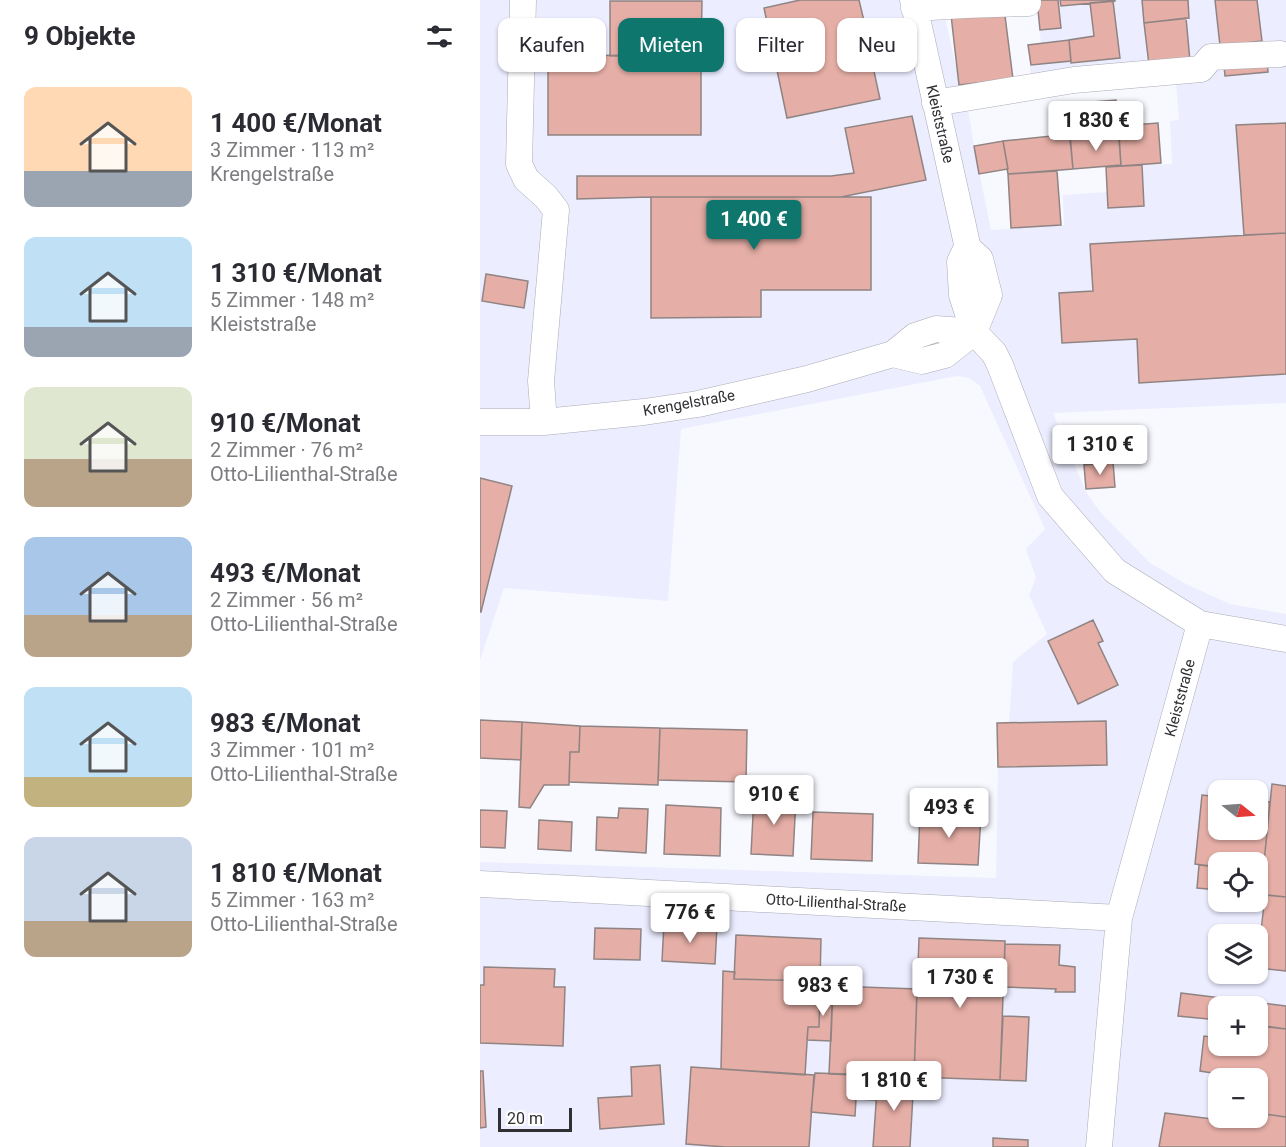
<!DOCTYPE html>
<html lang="de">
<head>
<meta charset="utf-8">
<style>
	:root { --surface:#fff; --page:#f2f2f3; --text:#2b2b33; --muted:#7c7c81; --accent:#0f766e }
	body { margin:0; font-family:Roboto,sans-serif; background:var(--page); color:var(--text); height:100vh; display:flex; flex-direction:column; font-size:22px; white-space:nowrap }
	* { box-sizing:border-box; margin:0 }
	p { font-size:20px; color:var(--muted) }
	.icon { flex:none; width:33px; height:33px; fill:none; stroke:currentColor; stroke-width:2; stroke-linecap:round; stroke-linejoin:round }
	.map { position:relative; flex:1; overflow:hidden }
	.panel { display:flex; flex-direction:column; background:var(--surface); width:480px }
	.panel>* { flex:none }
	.banner { position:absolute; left:18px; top:18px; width:570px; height:54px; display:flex; gap:12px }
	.needle { width:39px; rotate:107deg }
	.tools { position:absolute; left:728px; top:780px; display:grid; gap:12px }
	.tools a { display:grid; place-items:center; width:60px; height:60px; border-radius:12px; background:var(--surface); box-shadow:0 2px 4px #0004; font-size:30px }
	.scale { position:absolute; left:18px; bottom:15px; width:74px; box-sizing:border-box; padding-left:6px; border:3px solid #303034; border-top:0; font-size:16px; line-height:21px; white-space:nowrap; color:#303034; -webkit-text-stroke:4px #fff; paint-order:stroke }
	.price { position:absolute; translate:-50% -51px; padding:0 14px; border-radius:6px; background:#fff; color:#222; font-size:20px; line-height:39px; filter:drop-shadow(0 2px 3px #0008) }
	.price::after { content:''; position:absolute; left:50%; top:36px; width:18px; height:14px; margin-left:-9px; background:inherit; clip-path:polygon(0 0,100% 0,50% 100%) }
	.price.on { background:var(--accent); color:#fff }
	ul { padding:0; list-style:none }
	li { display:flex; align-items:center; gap:18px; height:150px; padding:0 24px }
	li span { display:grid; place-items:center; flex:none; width:168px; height:120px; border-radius:12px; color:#555 }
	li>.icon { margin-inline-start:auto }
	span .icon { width:72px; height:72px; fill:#fffc; stroke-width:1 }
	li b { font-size:26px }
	h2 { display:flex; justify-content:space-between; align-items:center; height:72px; padding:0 24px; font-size:26px }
	.pill { padding:0 21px; border-radius:12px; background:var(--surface); box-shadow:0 2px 4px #0004; font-size:21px; line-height:54px }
	.pill.on { background:var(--accent); color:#fff }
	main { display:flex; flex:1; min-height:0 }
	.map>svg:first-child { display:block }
	.built { fill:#ecedff; fill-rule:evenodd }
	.building { fill:#e5aea6; stroke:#8f8483; stroke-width:1.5 }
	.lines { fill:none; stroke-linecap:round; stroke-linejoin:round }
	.minor-casing { stroke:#aaabb5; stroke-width:27 }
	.minor { stroke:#fff; stroke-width:26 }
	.labels { text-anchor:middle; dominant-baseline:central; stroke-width:6; stroke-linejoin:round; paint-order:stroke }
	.street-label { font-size:15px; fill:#303034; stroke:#fff }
</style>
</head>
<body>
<main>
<section class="panel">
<h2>9 Objekte<svg class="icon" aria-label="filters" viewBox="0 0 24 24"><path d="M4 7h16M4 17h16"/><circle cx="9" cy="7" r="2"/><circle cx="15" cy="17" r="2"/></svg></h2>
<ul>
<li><span style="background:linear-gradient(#ffd9b3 70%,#9aa5b1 0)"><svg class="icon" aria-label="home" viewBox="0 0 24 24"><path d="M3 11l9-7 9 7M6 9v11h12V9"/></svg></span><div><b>1 400 €/Monat</b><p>3 Zimmer · 113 m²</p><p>Krengelstraße</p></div></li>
<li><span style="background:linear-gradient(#bfe0f5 75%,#9aa5b1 0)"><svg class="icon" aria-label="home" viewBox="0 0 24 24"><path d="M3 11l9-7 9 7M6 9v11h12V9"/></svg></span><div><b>1 310 €/Monat</b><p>5 Zimmer · 148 m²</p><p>Kleiststraße</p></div></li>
<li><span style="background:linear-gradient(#dfe7d0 60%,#b9a48a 0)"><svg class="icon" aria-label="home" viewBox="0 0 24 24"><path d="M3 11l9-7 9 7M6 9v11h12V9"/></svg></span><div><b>910 €/Monat</b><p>2 Zimmer · 76 m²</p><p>Otto-Lilienthal-Straße</p></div></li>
<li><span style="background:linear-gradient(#a9c7e8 65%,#b9a48a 0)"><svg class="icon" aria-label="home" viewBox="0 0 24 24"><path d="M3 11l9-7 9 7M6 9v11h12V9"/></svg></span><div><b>493 €/Monat</b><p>2 Zimmer · 56 m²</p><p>Otto-Lilienthal-Straße</p></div></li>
<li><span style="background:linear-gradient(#bfe0f5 75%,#c2b280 0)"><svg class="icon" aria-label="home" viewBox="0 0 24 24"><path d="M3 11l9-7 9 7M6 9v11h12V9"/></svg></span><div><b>983 €/Monat</b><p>3 Zimmer · 101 m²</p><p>Otto-Lilienthal-Straße</p></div></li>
<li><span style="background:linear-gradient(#c9d6e8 70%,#b9a48a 0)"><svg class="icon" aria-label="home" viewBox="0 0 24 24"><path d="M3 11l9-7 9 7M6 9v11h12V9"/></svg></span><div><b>1 810 €/Monat</b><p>5 Zimmer · 163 m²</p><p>Otto-Lilienthal-Straße</p></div></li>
</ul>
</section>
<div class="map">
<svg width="806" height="1147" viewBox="0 0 806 1147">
	<rect width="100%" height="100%" fill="#f8f9ff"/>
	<path class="built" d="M0 0H461L480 85 551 77 548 45 561 43 556 0H806V403L573 413 606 492 621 513 670 563 706 584 750 604 806 614V1147H0V862L516 878 518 767 517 723H529L533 662 567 634 549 595 556 578 546 549 565 529 500 386 489 378 477 376 201 429 188 601 24 588 0 660ZM696 81 699 120 690 121 692 164 626 167 627 192 583 195 584 225 511 230 494 146 487 102ZM738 790H777V830H738ZM738 862H777V902H738ZM738 934H777V974H738ZM738 1006H777V1046H738ZM738 1078H777V1118H738Z"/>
	<path class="building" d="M320 0H379L385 25 378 36 381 58 392 62 400 99 307 118 284 8Z
		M557 0H578L581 28 560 30Z
		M580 0H635V1L581 6Z
		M662 0H708L709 18 664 23Z
		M735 0H777L782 41 740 46Z
		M130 1H222L221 56H130Z
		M633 1 640 58 591 63 589 40 614 36 610 3Z
		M524 8 533 79 479 85 471 15Z
		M706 18 710 61 669 65 664 23Z
		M589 40 591 61 551 65 548 45Z
		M68 55 221 56V135H68Z
		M787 61 788 72 745 76 744 66Z
		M636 100 638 116 614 118 613 102Z
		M432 116 446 180 361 197H171L97 199V176H351L374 173 365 128Z
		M678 123 681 163 641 166 638 126Z
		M806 123V233L764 235 756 125Z
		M590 134 593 169 528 174 527 169H528L523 141Z
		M639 135 641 165 593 169 590 139Z
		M523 141 528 169 499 174 494 146Z
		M662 165 664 206 628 208 626 167Z
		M577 171 581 225 531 228 528 174Z
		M171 197H391V290H281V317L171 318Z
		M806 233V374L659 383 657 339 582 343 579 293 613 291 610 244Z
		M6 274 48 281 44 308 2 301Z
		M631 438 633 462 604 465 602 441Z
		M633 462 635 487 606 489 604 465Z
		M0 478 32 486 1 612H0Z
		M613 620 623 641 618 643 638 685 598 704 568 641Z
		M0 720 42 722 41 760 0 758Z
		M626 721 627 765 518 767 517 723Z
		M42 722 100 726 99 752H90L89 785H64L50 808 39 807Z
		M100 726 180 728 178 785 89 782 90 752H99Z
		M180 728 267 730 266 782 178 780Z
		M792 784 806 786V897L777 894V871L783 872Z
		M722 795 738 797V830H777V801L790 802 783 872 777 871V862H738V867L715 864Z
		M274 796 316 798 313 856 271 854Z
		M186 805 241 808 240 856 184 854Z
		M139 808 168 809 166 853 116 850 117 817 138 818Z
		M0 810 27 811 25 848 0 847Z
		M333 812 393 814 392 861 331 859Z
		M440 813 501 815 498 865 438 863Z
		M59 820 92 822 91 851 58 849Z
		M719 865 738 867V890L717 888Z
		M785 895 806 897V971L777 968Z
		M184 923 237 926 235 964 182 961Z
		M115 928 161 929 160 960 114 959Z
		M256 935 341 939 340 981 254 979Z
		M439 938 525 941 520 1080 434 1077Z
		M525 944 580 945 579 965 595 967V992H575L576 989 524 987Z
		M4 967 75 969 74 987H85L83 1046 0 1043V985H4Z
		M243 971 255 972 254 979 340 981 339 1027H328L325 1075 241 1069Z
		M340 985 353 986 351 1041 327 1040 328 1027H339Z
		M353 986 437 989 434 1077 349 1074Z
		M701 993 806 1006V1029L777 1025V1006H738V1020L698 1016Z
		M523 1016 549 1017 546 1081 520 1080Z
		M777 1026 806 1029V1117L777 1113V1078H751L752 1076 720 1071 724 1036 738 1038V1046H777Z
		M180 1065 184 1124 120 1129 118 1098 152 1096 151 1067Z
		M211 1067 334 1075 329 1147H245L206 1144Z
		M0 1071H3L6 1127 0 1128Z
		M335 1073 398 1075 396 1100 376 1099 375 1116 331 1112Z
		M398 1075 434 1077 430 1147H393Z
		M685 1113 740 1120 741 1118H777V1113L806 1117V1147H679Z
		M513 1138 548 1140V1147H513Z"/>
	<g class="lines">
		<g class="minor-casing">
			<path id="minor" d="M43 0 39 164 46 179 66 197 76 210 61 381 64 422
				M433 0 487 244V247L480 262 482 295 494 332 514 353 520 365 570 496 635 571 720 624 806 639
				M434 8 485 5 548 3
				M455 103 594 80 721 69 731 57 800 54
				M413 354 442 361 465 355 494 332 509 295 500 259 487 247
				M0 422H64L164 412 218 404 327 379 413 354 435 336 456 329 494 332
				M0 884 639 918
				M619 1147 639 918 720 624"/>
		</g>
		<use href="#minor" class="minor"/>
	</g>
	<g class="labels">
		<g class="street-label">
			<text transform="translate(460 124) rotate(77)">Kleiststraße</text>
			<text transform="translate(209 403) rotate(-10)">Krengelstraße</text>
			<text transform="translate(700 698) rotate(-75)">Kleiststraße</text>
			<text transform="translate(356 903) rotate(3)">Otto-Lilienthal-Straße</text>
		</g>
	</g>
</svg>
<div class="tools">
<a><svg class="needle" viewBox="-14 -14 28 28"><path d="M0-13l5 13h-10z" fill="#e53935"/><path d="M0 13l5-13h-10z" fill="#7c7c81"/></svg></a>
<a><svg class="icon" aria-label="locate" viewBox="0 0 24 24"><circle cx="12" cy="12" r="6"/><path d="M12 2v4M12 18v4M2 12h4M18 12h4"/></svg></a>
<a><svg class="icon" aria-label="layers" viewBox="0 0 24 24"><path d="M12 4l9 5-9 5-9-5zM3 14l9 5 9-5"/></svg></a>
<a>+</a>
<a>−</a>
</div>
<div class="scale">20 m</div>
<b class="price" style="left:616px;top:152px">1 830 €</b>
<b class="price on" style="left:274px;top:251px">1 400 €</b>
<b class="price" style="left:620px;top:476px">1 310 €</b>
<b class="price" style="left:294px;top:826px">910 €</b>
<b class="price" style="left:469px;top:839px">493 €</b>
<b class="price" style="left:210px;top:944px">776 €</b>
<b class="price" style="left:480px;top:1009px">1 730 €</b>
<b class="price" style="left:343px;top:1017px">983 €</b>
<b class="price" style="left:414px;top:1112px">1 810 €</b>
<div class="banner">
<a class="pill">Kaufen</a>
<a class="pill on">Mieten</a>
<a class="pill">Filter</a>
<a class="pill">Neu</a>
</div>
</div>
</main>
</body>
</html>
